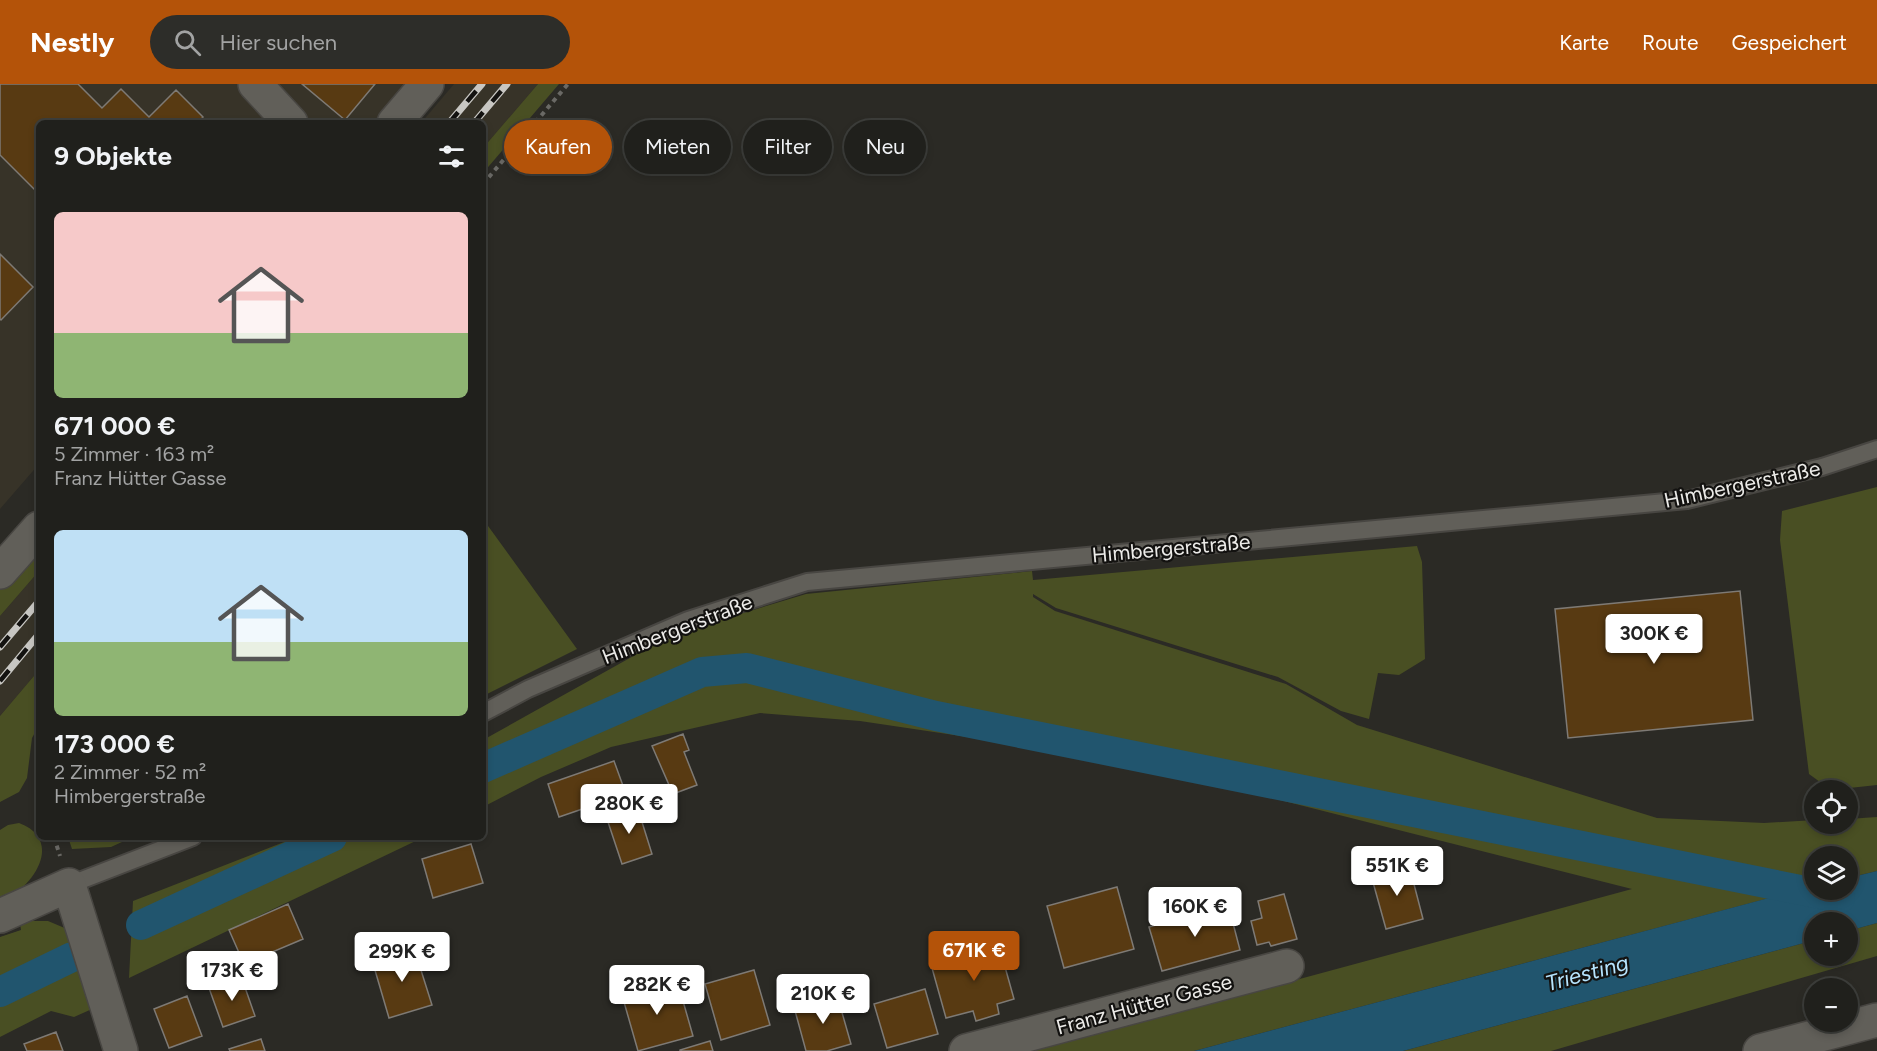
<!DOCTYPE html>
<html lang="de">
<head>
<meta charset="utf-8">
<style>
	:root { --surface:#20201c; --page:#2d2d29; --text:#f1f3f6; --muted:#a2a3a3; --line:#3d3e3b; --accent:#b45309 }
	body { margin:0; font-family:Figtree,sans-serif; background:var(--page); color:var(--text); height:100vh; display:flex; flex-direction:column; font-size:22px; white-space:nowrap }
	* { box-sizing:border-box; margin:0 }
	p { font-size:20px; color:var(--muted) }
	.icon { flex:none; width:33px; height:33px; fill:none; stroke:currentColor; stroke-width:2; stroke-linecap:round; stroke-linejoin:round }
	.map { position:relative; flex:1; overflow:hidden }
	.details { position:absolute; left:36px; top:36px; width:450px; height:720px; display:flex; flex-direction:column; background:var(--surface); border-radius:9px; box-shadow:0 3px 9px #0003,0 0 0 2px var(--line) }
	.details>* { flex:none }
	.banner { position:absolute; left:504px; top:36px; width:570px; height:54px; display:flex; gap:12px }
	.fabs { position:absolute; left:1804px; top:696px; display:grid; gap:12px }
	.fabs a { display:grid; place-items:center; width:54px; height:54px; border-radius:50%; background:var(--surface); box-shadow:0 3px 9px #0003,0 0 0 2px var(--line); font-size:30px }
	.price { position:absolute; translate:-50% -51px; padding:0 14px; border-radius:6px; background:#fff; color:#222; font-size:20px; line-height:39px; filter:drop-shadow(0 2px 3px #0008) }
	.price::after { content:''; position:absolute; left:50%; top:36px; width:18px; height:14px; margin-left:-9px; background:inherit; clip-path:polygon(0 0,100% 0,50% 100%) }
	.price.selected { background:var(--accent); color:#fff }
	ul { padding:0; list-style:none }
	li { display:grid; align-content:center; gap:12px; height:318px; padding:0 18px }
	li span { display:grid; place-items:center; height:186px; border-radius:9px; color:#555 }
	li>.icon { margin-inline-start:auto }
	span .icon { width:108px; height:108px; fill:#fffc; stroke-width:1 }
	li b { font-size:26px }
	h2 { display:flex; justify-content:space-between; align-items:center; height:72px; padding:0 18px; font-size:26px }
	.chip { padding:0 21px; border-radius:27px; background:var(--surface); box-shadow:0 3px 9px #0003,0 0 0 2px var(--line); font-size:21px; line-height:54px }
	.chip.selected { background:var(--accent); color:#fff }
	header { display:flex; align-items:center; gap:36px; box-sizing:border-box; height:84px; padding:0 30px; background:var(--accent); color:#fff }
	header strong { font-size:28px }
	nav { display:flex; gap:33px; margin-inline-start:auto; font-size:21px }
	.search { width:420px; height:54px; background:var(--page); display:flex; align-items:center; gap:15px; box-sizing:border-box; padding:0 21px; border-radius:33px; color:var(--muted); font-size:22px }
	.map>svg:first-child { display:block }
	.built { fill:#373328 }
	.green { fill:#494f23 }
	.water { fill:#21556e }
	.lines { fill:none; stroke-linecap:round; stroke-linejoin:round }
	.canal { stroke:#21556e; stroke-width:30 }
	.building { fill:#583a12; stroke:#7e7a75; stroke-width:1.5 }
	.service-casing { stroke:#484642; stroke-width:20 }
	.minor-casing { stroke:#484642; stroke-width:36 }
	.path { stroke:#6a6965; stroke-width:4; stroke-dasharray:4.5 4.5; stroke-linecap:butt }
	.service { stroke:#615f59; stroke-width:16 }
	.minor { stroke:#615f59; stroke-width:33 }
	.rail-casing { stroke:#c8c7c3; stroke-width:7 }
	.rail { stroke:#131210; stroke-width:4.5; stroke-dasharray:14; stroke-linecap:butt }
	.labels { text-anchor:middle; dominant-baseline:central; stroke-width:4.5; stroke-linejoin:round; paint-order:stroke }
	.street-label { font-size:21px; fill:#ecebe8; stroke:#131210 }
	.water-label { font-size:22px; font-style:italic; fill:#b6e4fe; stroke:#131210 }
</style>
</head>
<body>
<header>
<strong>Nestly</strong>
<div class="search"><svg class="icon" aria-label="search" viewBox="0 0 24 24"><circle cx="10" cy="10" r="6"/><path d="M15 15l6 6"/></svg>Hier suchen</div>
<nav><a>Karte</a><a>Route</a><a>Gespeichert</a></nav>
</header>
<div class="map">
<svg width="1877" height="967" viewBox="0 0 1877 967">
	<rect width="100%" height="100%" fill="#2b2a25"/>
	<path class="built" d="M0 0H407L373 39H39V380L0 425Z
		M454 0H538L483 64V39H421Z
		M39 487V586L0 632V532Z"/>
	<path class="green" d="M538 0H559L483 89V64Z
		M1877 403V701L1831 706 1809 690 1780 456 1782 427Z
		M483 435 577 565 483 612Z
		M39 454V487L0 532V499Z
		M1417 462 1422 478 1425 575 1399 591 1378 589 1369 635 1341 627 1278 593 1056 524 1033 510V513L1055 527 1286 600 1357 641 1657 734 1764 739 1815 736V740H1848V735L1877 733V787L1848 794V772H1815V802L1194 967H1033L1632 805 1121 676 860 637 760 629 611 663 541 693 483 723V656L671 551 806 510 1032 487 1033 496Z
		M39 586V641L32 654 27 694 19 708 0 718V632Z
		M19 739C62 755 37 798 8 814L6 810 0 813V746L8 741Z
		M68 753H133L111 763 72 765Z
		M297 753H424L129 894 133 817Z
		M27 837H48L67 845 92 925 74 933 51 927 0 953V853L21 846 20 839Z
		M1877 839V872L1551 967H1403L1815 856V872H1848V847Z"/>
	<path class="water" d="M1877 787V839L1848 847V838H1815V856L1403 967H1194L1799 806 1815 802V806H1848V794Z"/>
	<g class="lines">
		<path class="canal" d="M483 684 702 588 747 584 936 632 1840 814
			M141 841 332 753
			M0 908 72 873"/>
	</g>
	<path class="building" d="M0 0H78L102 24 121 5 149 33 176 6 203 33 197 39H39V110L0 71Z
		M302 0H375L345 36Z
		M0 170 33 203 1 236 0 235Z
		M1740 507 1753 636 1568 654 1555 525Z
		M683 650 689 666 684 668 697 701 673 710 652 662Z
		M614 677 626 710 559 733 548 700Z
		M637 722 652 770 622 780 606 732Z
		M471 760 483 799 433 814 422 775Z
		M1409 781 1423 835 1386 845 1371 791Z
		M1117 803 1134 865 1064 884 1047 822Z
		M1284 810 1297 855 1271 862 1269 858 1257 861 1251 837 1262 834 1258 817Z
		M288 820 303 855 244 880 229 846Z
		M1228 820 1240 866 1162 887 1149 843Z
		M988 856 991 868 1000 865 1014 915 997 920 999 930 976 937 973 927 946 934 932 884 956 877 953 866Z
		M414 864 432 921 389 934 372 876Z
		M754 886 770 941 721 956 705 900Z
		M241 892 255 932 223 943 209 904Z
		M677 896 693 952 638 967 622 911Z
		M925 905 938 950 887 964 874 920Z
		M837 911 851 960 827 967H806L794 923Z
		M187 912 202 952 169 964 154 925Z
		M56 948 63 967H27L24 960Z
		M261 955 265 967H230L229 965Z
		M710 957 713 967H680V966Z"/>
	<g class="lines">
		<g class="service-casing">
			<path id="service" d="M483 629 528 605 688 536 807 498 1687 416 1822 383 1877 365
				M69 801 193 753"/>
		</g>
		<g class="minor-casing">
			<path id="minor" d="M255 0 291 39
				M394 39 427 0
				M0 488 39 444
				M0 832 69 801 121 967
				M966 967 1287 882
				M1760 967 1877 936"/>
		</g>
		<path class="path" d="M483 100 568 0
			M54 753 60 772"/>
		<use href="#service" class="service"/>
		<use href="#minor" class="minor"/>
		<g class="rail-casing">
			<path id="rail" d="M449 39 482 0
				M474 39 507 0
				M0 563 39 517
				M0 597 39 550"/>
		</g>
		<use href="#rail" class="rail"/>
	</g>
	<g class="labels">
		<g class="street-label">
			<text transform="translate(1742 400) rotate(-12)">Himbergerstraße</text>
			<text transform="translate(1171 464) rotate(-5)">Himbergerstraße</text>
			<text transform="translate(677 545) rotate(-21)">Himbergerstraße</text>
			<text transform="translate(1144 920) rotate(-15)">Franz Hütter Gasse</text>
		</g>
		<g class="water-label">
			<text transform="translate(1587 889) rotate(-15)">Triesting</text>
		</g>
	</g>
</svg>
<div class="fabs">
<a><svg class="icon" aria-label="locate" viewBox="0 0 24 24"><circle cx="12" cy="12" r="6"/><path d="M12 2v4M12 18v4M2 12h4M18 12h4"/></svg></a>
<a><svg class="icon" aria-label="layers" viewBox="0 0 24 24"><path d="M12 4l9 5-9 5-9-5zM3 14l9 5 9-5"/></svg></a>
<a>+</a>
<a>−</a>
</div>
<b class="price" style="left:1654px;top:581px">300K €</b>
<b class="price" style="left:629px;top:751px">280K €</b>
<b class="price" style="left:1397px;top:813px">551K €</b>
<b class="price" style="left:1195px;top:854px">160K €</b>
<b class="price selected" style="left:974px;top:898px">671K €</b>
<b class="price" style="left:402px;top:899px">299K €</b>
<b class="price" style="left:232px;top:918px">173K €</b>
<b class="price" style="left:657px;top:932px">282K €</b>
<b class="price" style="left:823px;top:941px">210K €</b>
<div class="banner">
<a class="chip selected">Kaufen</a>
<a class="chip">Mieten</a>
<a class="chip">Filter</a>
<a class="chip">Neu</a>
</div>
<section class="details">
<h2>9 Objekte<svg class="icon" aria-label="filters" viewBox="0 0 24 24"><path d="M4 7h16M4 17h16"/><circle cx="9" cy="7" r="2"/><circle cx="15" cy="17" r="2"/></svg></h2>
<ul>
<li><span style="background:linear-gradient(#f6c9c9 65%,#8fb573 0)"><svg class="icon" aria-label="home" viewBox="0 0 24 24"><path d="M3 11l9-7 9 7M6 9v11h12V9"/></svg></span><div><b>671 000 €</b><p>5 Zimmer · 163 m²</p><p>Franz Hütter Gasse</p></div></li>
<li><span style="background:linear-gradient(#bfe0f5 60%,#8fb573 0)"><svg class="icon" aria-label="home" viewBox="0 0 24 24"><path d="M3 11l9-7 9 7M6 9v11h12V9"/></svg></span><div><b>173 000 €</b><p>2 Zimmer · 52 m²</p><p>Himbergerstraße</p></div></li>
</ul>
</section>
</div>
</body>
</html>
